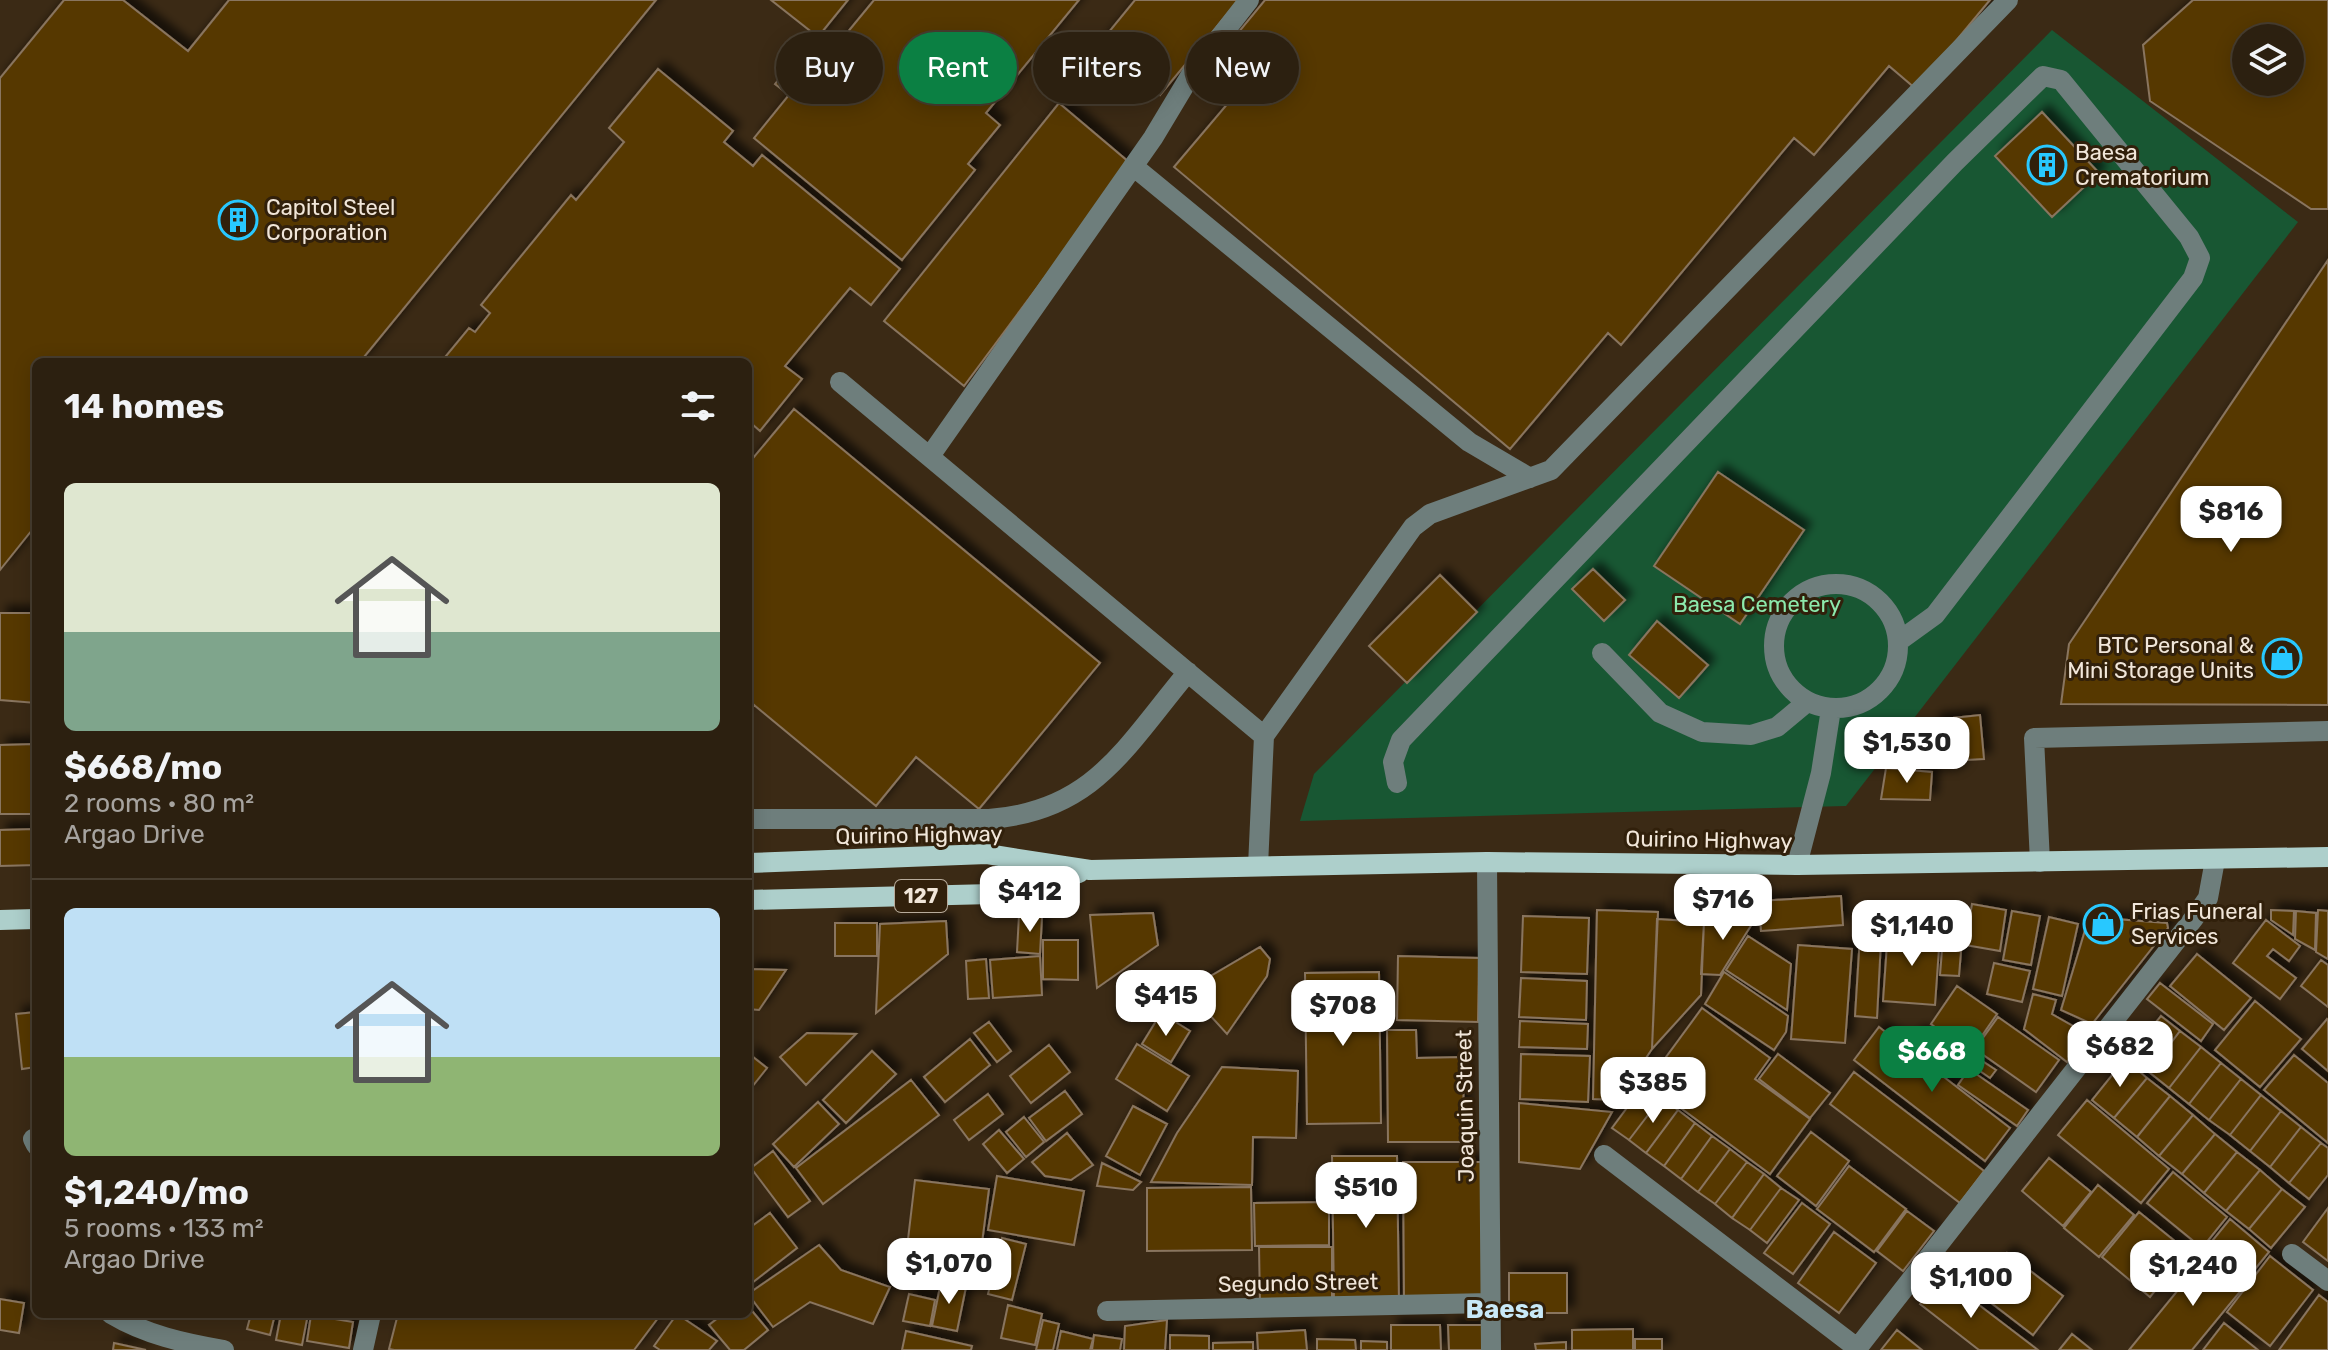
<!DOCTYPE html>
<html lang="en">
<head>
<meta charset="utf-8">
<style>
	:root { --surface:#2c2010; --page:#382d1e; --text:#f1f3f6; --muted:#a6a39f; --line:#483e30; --accent:#0b8043 }
	body { margin:0; font-family:Rubik,sans-serif; background:var(--page); color:var(--text); height:100vh; display:flex; flex-direction:column; font-size:30px; white-space:nowrap }
	* { box-sizing:border-box; margin:0 }
	p { font-size:26px; color:var(--muted) }
	.icon { flex:none; width:44px; height:44px; fill:none; stroke:currentColor; stroke-width:2; stroke-linecap:round; stroke-linejoin:round }
	.map { position:relative; flex:1; overflow:hidden }
	.panel { position:absolute; left:32px; top:358px; width:720px; height:960px; display:flex; flex-direction:column; background:var(--surface); border-radius:12px; box-shadow:0 4px 20px #0003,0 0 0 2px var(--line) }
	.panel>* { flex:none }
	.guide { position:absolute; left:776px; top:32px; width:760px; height:72px; display:flex; gap:16px }
	.fabs { position:absolute; left:2232px; top:24px; display:grid; gap:16px }
	.fabs a { display:grid; place-items:center; width:72px; height:72px; border-radius:50%; background:var(--surface); box-shadow:0 4px 20px #0003,0 0 0 2px var(--line); font-size:40px }
	.price { position:absolute; translate:-50% -68px; padding:0 18px; border-radius:16px; background:#fff; color:#222; font-size:26px; line-height:52px; filter:drop-shadow(0 2px 4px #0008) }
	.price::after { content:''; position:absolute; left:50%; top:48px; width:24px; height:18px; margin-left:-12px; background:inherit; clip-path:polygon(0 0,100% 0,50% 100%) }
	.price.selected { background:var(--accent); color:#fff }
	ul { padding:0; list-style:none }
	li { display:grid; align-content:center; gap:16px; height:424px; padding:0 32px }
	li+li { border-top:2px solid var(--line) }
	li span { display:grid; place-items:center; height:248px; border-radius:12px; color:#555 }
	li>.icon { margin-inline-start:auto }
	span .icon { width:144px; height:144px; fill:#fffc; stroke-width:1 }
	li b { font-size:34px }
	h2 { display:flex; justify-content:space-between; align-items:center; height:96px; padding:0 32px; font-size:34px }
	.pill { padding:0 28px; border-radius:36px; background:var(--surface); box-shadow:0 4px 20px #0003,0 0 0 2px var(--line); font-size:28px; line-height:72px }
	.pill.selected { background:var(--accent); color:#fff }
	.map>svg:first-child { display:block }
	.green { fill:#185733 }
	.building { fill:#573806; stroke:#89755e; stroke-width:2; fill-rule:evenodd; filter:url(#shadow) }
	.lines { fill:none; stroke-linecap:round; stroke-linejoin:round }
	.minor { stroke:#6e7e7c; stroke-width:20 }
	.major { stroke:#adcfcb; stroke-width:20 }
	.labels { text-anchor:middle; dominant-baseline:central; stroke-width:6; stroke-linejoin:round; paint-order:stroke }
	.shield { fill:#31200b; stroke:#b7ab9b; stroke-width:2 }
	.shield-label { font-size:20px; font-weight:bold; fill:#f1e6d9 }
	.poi-label { font-size:22px; fill:#f1e6d9; stroke:#31200b; text-anchor:start }
	.park-label { font-size:22px; fill:#8ce9ac; stroke:#31200b }
	.street-label { font-size:22px; fill:#f1e6d9; stroke:#31200b }
	.quarter-label { font-size:26px; font-weight:bold; fill:#c8e9f8; stroke:#31200b }
</style>
</head>
<body>
<div class="map">
<svg width="2328" height="1350" viewBox="0 0 2328 1350">
	<defs>
		<filter id="shadow"><feDropShadow dx="7" dy="-7" stdDeviation="4" flood-color="#0009"/></filter>
	</defs>
	<rect width="100%" height="100%" fill="#3b2a15"/>
	<path class="green" d="M2052 30 2298 222 1846 806 1300 821 1314 774Z"/>
	<path class="building" d="M64 0H123L188 51 229 0H656L360 362H36V525L0 570V78Z
		M771 0H848L818 37Z
		M874 0H1079L986 113 1000 125 968 164 975 170 902 260 754 138 789 95 775 84 810 41 828 56Z
		M1135 0H1239L1160 95 1099 44Z
		M1265 0H1990L1916 89 1889 66 1814 155 1794 138 1621 345 1608 333 1510 449 1174 167 1252 75 1223 51Z
		M2193 0H2328V209H2311L2150 101 2143 45ZM2246 38H2290V82H2246Z
		M658 69 733 131 724 142 753 166 762 155 900 269 871 305 850 288 785 366 802 379 760 431 752 424 748 429V362H441L469 328 475 332 490 313 481 305 571 195 576 200 624 142 609 128Z
		M1059 103 1130 163 964 386 884 321Z
		M2042 112 2099 173 2052 217 1995 156Z
		M2328 260V705L2061 704 2069 644Z
		M794 409 1100 663 979 809 916 757 876 806 754 705 748 713V464Z
		M1718 472 1804 530 1740 624 1654 566Z
		M1593 569 1625 600 1604 621 1572 589Z
		M1440 575 1477 612 1407 683 1369 646Z
		M0 613H36V703L0 700Z
		M1657 621 1708 665 1679 698 1629 655Z
		M1980 715 1984 759 1931 762 1934 720Z
		M36 744V814H0V745Z
		M1886 768 1932 772 1930 800 1881 799Z
		M36 829V865L0 866V830Z
		M1841 896 1843 925 1761 931 1759 901Z
		M1972 904 2006 910 2000 951 1965 945Z
		M1597 910 1658 912 1652 1049 1618 1100 1593 1099Z
		M2271 910 2294 911 2293 935 2271 920Z
		M2318 910 2328 911V959L2316 952Z
		M2012 911 2040 916 2031 965 2003 960Z
		M2296 911 2316 913 2315 950 2295 939Z
		M1153 913 1158 945 1097 988 1090 915Z
		M1723 914 1757 916 1720 975 1701 974 1704 922 1723 923Z
		M1019 915 1042 917 1040 954 1017 952Z
		M1523 916 1589 918 1587 974 1521 972Z
		M2049 917 2078 924 2062 996 2033 989Z
		M2089 917 2167 923 2168 928 2092 1024 2061 1010Z
		M1657 919 1704 922 1701 995 1652 1049Z
		M1861 920 1882 921 1877 1018 1855 1016Z
		M2266 920 2300 946 2289 961 2273 949 2267 956 2296 978 2280 999 2233 963Z
		M946 921 948 954 876 1013 880 924Z
		M835 923H877V956H835Z
		M1944 925 1963 927 1959 976 1940 975Z
		M1888 930 1940 934 1935 1005 1883 1001Z
		M1748 936 1791 964 1787 1010 1726 970Z
		M1043 940H1078V980L1043 979Z
		M1798 945 1852 949 1845 1043 1791 1039Z
		M1260 947 1270 959 1267 976 1227 1034 1187 990Z
		M2197 954 2251 998 2224 1030 2170 986Z
		M1040 956 1042 995 993 998 990 960Z
		M1398 956 1479 958 1478 1022 1397 1020Z
		M986 959 989 998 968 999 966 961Z
		M2321 960 2328 965V1007L2301 986Z
		M1994 963 2030 971 2022 1002 1987 994Z
		M748 969 786 970 759 1010 748 1009Z
		M1379 972 1381 1123 1307 1124 1305 973Z
		M1724 972 1788 1016 1786 1032 1774 1050 1705 1004Z
		M1521 978 1587 981 1586 1020 1519 1017Z
		M2160 983 2213 1024 2201 1041 2147 999Z
		M1957 986 1997 1014 1970 1053 1996 1070 1990 1078 1934 1039 1939 1030 1931 1024Z
		M2033 994 2056 1000 2052 1014 2087 1034 2067 1062 2024 1029Z
		M2255 1001 2301 1039 2260 1087 2215 1050Z
		M1702 1008 1770 1058 1755 1079 1810 1119 1770 1174 1647 1083Z
		M36 1012V1067L22 1069 16 1014Z
		M1161 1013 1190 1031 1171 1062 1142 1044Z
		M2161 1016 2180 1031 2149 1072 2129 1056Z
		M1998 1017 2059 1060 2036 1092 1975 1049Z
		M2327 1019 2328 1020V1071L2302 1049Z
		M1520 1021 1588 1024 1587 1049 1519 1047Z
		M989 1022 1011 1051 997 1062 974 1033Z
		M1879 1027 2010 1128 1985 1161 1854 1060Z
		M1387 1030H1416L1417 1058 1463 1057 1464 1142H1388Z
		M2180 1031 2201 1047 2169 1088 2149 1072Z
		M1919 1032 1955 1058 1944 1073 1908 1047Z
		M807 1033 856 1034 806 1085 780 1057Z
		M970 1039 990 1065 945 1102 924 1077Z
		M1137 1044 1189 1076 1167 1111 1116 1079Z
		M1049 1045 1070 1072 1031 1103 1010 1076Z
		M2201 1047 2221 1063 2189 1104 2169 1088Z
		M872 1051 896 1074 846 1123 823 1100Z
		M748 1053 767 1068 748 1092Z
		M1521 1054 1590 1056 1588 1102 1520 1099Z
		M1778 1054 1830 1093 1810 1118 1759 1079Z
		M2294 1055 2328 1083V1143L2264 1090Z
		M2125 1059 2147 1078 2114 1118 2092 1100Z
		M2221 1063 2241 1079 2209 1120 2189 1104Z
		M1222 1067 1298 1071 1296 1138 1253 1137 1252 1185 1151 1182 1177 1133Z
		M1969 1069 2028 1110 2017 1126 1958 1085Z
		M1854 1072 1984 1171 1960 1203 1830 1104Z
		M2147 1078 2170 1096 2137 1137 2114 1118Z
		M2241 1079 2261 1095 2230 1135 2209 1120Z
		M911 1080 939 1115 823 1204 796 1168Z
		M1644 1085 1661 1098 1629 1140 1612 1128Z
		M1065 1091 1082 1114 1046 1141 1029 1118Z
		M988 1094 1003 1114 969 1140 954 1120Z
		M2261 1095 2281 1111 2250 1151 2230 1135Z
		M2170 1096 2193 1115 2159 1156 2137 1137Z
		M1661 1098 1678 1110 1646 1153 1629 1140Z
		M2087 1100 2169 1169 2141 1203 2058 1135Z
		M818 1102 839 1124 794 1167 773 1144Z
		M1519 1103 1612 1112 1580 1169 1519 1162Z
		M1133 1106 1167 1124 1140 1175 1106 1156Z
		M1678 1110 1695 1123 1664 1166 1646 1153Z
		M2281 1111 2301 1127 2270 1167 2250 1151Z
		M2193 1115 2215 1134 2182 1174 2159 1156Z
		M1024 1117 1044 1142 1026 1157 1006 1132Z
		M1695 1123 1712 1136 1681 1179 1664 1166Z
		M2301 1127 2321 1143 2289 1183 2270 1167Z
		M999 1130 1024 1159 1007 1173 983 1144Z
		M1811 1132 1849 1161 1816 1206 1777 1176Z
		M1067 1133 1093 1165 1071 1180 1045 1176 1032 1162Z
		M2215 1134 2237 1152 2204 1193 2182 1174Z
		M1712 1136 1730 1149 1698 1192 1681 1179Z
		M2321 1143 2328 1148V1175L2309 1199 2289 1183Z
		M1730 1149 1747 1162 1715 1204 1698 1192Z
		M773 1151 810 1201 788 1217 751 1168Z
		M2237 1152 2260 1170 2226 1211 2204 1193Z
		M1332 1156H1397L1399 1303H1334Z
		M2049 1158 2091 1192 2063 1226 2022 1191Z
		M1403 1162H1481L1483 1299H1404Z
		M1747 1162 1764 1174 1732 1218 1715 1204Z
		M1102 1163 1141 1182 1133 1190 1097 1186Z
		M1849 1166 1906 1209 1874 1252 1817 1209Z
		M2260 1170 2282 1189 2249 1229 2226 1211Z
		M2173 1172 2227 1217 2202 1248 2147 1203Z
		M1764 1174 1781 1188 1750 1230 1732 1218Z
		M997 1176 1084 1191 1074 1245 988 1230Z
		M915 1180 989 1189 978 1274 905 1265Z
		M2098 1185 2134 1215 2099 1257 2064 1228Z
		M1251 1187 1252 1250 1147 1251V1188Z
		M1781 1188 1799 1200 1767 1243 1750 1230Z
		M2282 1189 2305 1207 2271 1248 2249 1229Z
		M1329 1202V1245L1255 1246 1254 1203Z
		M1802 1203 1830 1224 1793 1274 1764 1253Z
		M2328 1208V1261L2303 1242Z
		M1907 1211 1934 1231 1903 1271 1877 1251Z
		M2139 1212 2187 1251 2150 1297 2102 1257Z
		M770 1213 797 1248 748 1286V1229Z
		M2230 1219 2269 1252 2247 1279 2208 1246Z
		M1834 1232 1876 1263 1839 1313 1798 1283Z
		M1002 1238 1026 1244 1012 1300 988 1294Z
		M819 1245 841 1270 890 1287 873 1324 810 1302 773 1327 748 1294Z
		M1259 1247H1332V1302L1260 1303Z
		M2210 1251 2248 1282 2192 1350H2129Z
		M2007 1253 2063 1296 2033 1335 1977 1292Z
		M2270 1256 2313 1290 2270 1346 2227 1312Z
		M1509 1273H1567V1313H1509Z
		M1941 1276 2038 1350H1979L1920 1304Z
		M941 1282 966 1287 957 1331 932 1326Z
		M909 1294 935 1300 930 1326 903 1321Z
		M2319 1295 2328 1302V1350H2279Z
		M0 1299 24 1303 19 1333 0 1330Z
		M1008 1305 1042 1314 1035 1345 1001 1338Z
		M748 1306 768 1330 744 1350H730L709 1325 723 1314H748Z
		M251 1314H275L270 1335 247 1329Z
		M281 1314H308L302 1345 276 1340Z
		M398 1314H661L634 1350H394L389 1349Z
		M677 1314 717 1341 709 1350H660L654 1346Z
		M311 1315 353 1322 349 1348 307 1341Z
		M1043 1320 1059 1324 1053 1350H1036Z
		M1167 1320 1165 1350H1124L1125 1326Z
		M2224 1323 2258 1350H2203Z
		M1391 1325H1440L1441 1350H1391Z
		M1448 1325H1489V1350H1449Z
		M1633 1329V1350H1572V1330Z
		M1305 1330 1307 1350H1258L1257 1333Z
		M1897 1330 1922 1350H1881Z
		M906 1331 972 1346 971 1350H902Z
		M1061 1331 1093 1339 1090 1350H1057Z
		M2072 1334 2092 1350H2059Z
		M1094 1335 1122 1339 1120 1350H1092Z
		M1170 1335 1209 1336V1350H1170Z
		M1317 1339 1355 1340 1356 1350H1317Z
		M1635 1339H1662V1350H1635Z
		M1361 1341 1387 1342V1350H1361Z
		M1253 1342V1350H1213V1343Z
		M1566 1342V1350H1536L1535 1344Z
		M114 1343 146 1350H113Z"/>
	<g class="lines">
		<path class="minor" d="M1133 166 1469 442 1530 478
			M840 382 1264 736
			M930 456 1153 138 1192 73 1249 0
			M1774 646a62 62 0 1 1 124 0a62 62 0 1 1-124 0Z
			M1602 653 1660 713 1702 732 1751 735 1777 727 1807 702
			M1397 783 1393 762 1401 740 1955 162 2043 76 2061 80 2189 237 2200 258 2193 278 1935 615 1899 641
			M748 819H989C1094 811 1125 747 1188 672
			M1487 862 1491 1350
			M2040 862 2034 738 2328 731
			M1797 865 1821 773 1831 709
			M1258 866 1264 736 1413 527 1430 514 1551 470 2008 0
			M33 1139 36 1145
			M1604 1155 1857 1348
			M2292 1254 2328 1281
			M1107 1311 1491 1303
			M111 1314C146 1335 184 1343 224 1350
			M363 1350 371 1314
			M1856 1350 2194 918 2208 898 2215 860"/>
		<path class="major" d="M748 863 987 854 1090 870 1487 862 1797 865 2328 857
			M748 900 992 894 1079 873
			M0 920 36 919"/>
	</g>
	<defs>
		<g id="building-ring" transform="scale(2)"><circle r="9.5" fill="#31200b" stroke="#28c8ff" stroke-width="1.5"/><path d="M-4-6H4V6H1V3H-1V6H-4ZM-2.5-4.3h1.7v1.8h-1.7ZM.8-4.3h1.7v1.8H.8ZM-2.5-1h1.7V.8h-1.7ZM.8-1h1.7V.8H.8Z" fill="#28c8ff"/></g>
		<g id="shop-ring" transform="scale(2)"><circle r="9.5" fill="#31200b" stroke="#28c8ff" stroke-width="1.5"/><path d="M-5-2.5h2.3a2.7 3.5 0 0 1 5.4 0H5L5.5 6h-11ZM-1.5-2.5h3a1.5 2.3 0 0 0-3 0Z" fill="#28c8ff"/></g>
	</defs>
	<g fill-rule="evenodd">
		<use href="#building-ring" x="2047" y="165"/>
		<use href="#building-ring" x="238" y="220"/>
		<use href="#shop-ring" x="2282" y="658"/>
		<use href="#shop-ring" x="2103" y="924"/>
	</g>
	<g class="labels">
		<rect class="shield" x="895" y="880" width="52" height="32" rx="6"/>
		<g class="shield-label">
			<text x="921" y="896">127</text>
		</g>
		<g class="poi-label">
			<text x="2075" y="152">Baesa<tspan x="2075" dy="25">Crematorium</tspan></text>
			<text x="266" y="207">Capitol Steel<tspan x="266" dy="25">Corporation</tspan></text>
			<text x="2254" y="645" text-anchor="end">BTC Personal &amp;<tspan x="2254" dy="25">Mini Storage Units</tspan></text>
			<text x="2131" y="911">Frias Funeral<tspan x="2131" dy="25">Services</tspan></text>
		</g>
		<g class="park-label">
			<text x="1757" y="604">Baesa Cemetery</text>
		</g>
		<g class="street-label">
			<text transform="translate(919 835) rotate(-1)">Quirino Highway</text>
			<text transform="translate(1709 840) rotate(1)">Quirino Highway</text>
			<text transform="translate(1465 1106) rotate(-91)">Joaquin Street</text>
			<text transform="translate(1298 1283) rotate(-1)">Segundo Street</text>
		</g>
		<g class="quarter-label">
			<text x="1505" y="1309">Baesa</text>
		</g>
	</g>
</svg>
<div class="fabs">
<a><svg class="icon" aria-label="layers" viewBox="0 0 24 24"><path d="M12 4l9 5-9 5-9-5zM3 14l9 5 9-5"/></svg></a>
</div>
<b class="price" style="left:2231px;top:554px">$816</b>
<b class="price" style="left:1907px;top:785px">$1,530</b>
<b class="price" style="left:1030px;top:934px">$412</b>
<b class="price" style="left:1723px;top:942px">$716</b>
<b class="price" style="left:1912px;top:968px">$1,140</b>
<b class="price" style="left:1166px;top:1038px">$415</b>
<b class="price" style="left:1343px;top:1048px">$708</b>
<b class="price" style="left:2120px;top:1089px">$682</b>
<b class="price selected" style="left:1932px;top:1094px">$668</b>
<b class="price" style="left:1653px;top:1125px">$385</b>
<b class="price" style="left:1366px;top:1230px">$510</b>
<b class="price" style="left:949px;top:1306px">$1,070</b>
<b class="price" style="left:2193px;top:1308px">$1,240</b>
<b class="price" style="left:1971px;top:1320px">$1,100</b>
<div class="guide">
<a class="pill">Buy</a>
<a class="pill selected">Rent</a>
<a class="pill">Filters</a>
<a class="pill">New</a>
</div>
<section class="panel">
<h2>14 homes<svg class="icon" aria-label="filters" viewBox="0 0 24 24"><path d="M4 7h16M4 17h16"/><circle cx="9" cy="7" r="2"/><circle cx="15" cy="17" r="2"/></svg></h2>
<ul>
<li><span style="background:linear-gradient(#dfe7d0 60%,#7fa58c 0)"><svg class="icon" aria-label="home" viewBox="0 0 24 24"><path d="M3 11l9-7 9 7M6 9v11h12V9"/></svg></span><div><b>$668/mo</b><p>2 rooms · 80 m²</p><p>Argao Drive</p></div></li>
<li><span style="background:linear-gradient(#bfe0f5 60%,#8fb573 0)"><svg class="icon" aria-label="home" viewBox="0 0 24 24"><path d="M3 11l9-7 9 7M6 9v11h12V9"/></svg></span><div><b>$1,240/mo</b><p>5 rooms · 133 m²</p><p>Argao Drive</p></div></li>
</ul>
</section>
</div>
</body>
</html>
